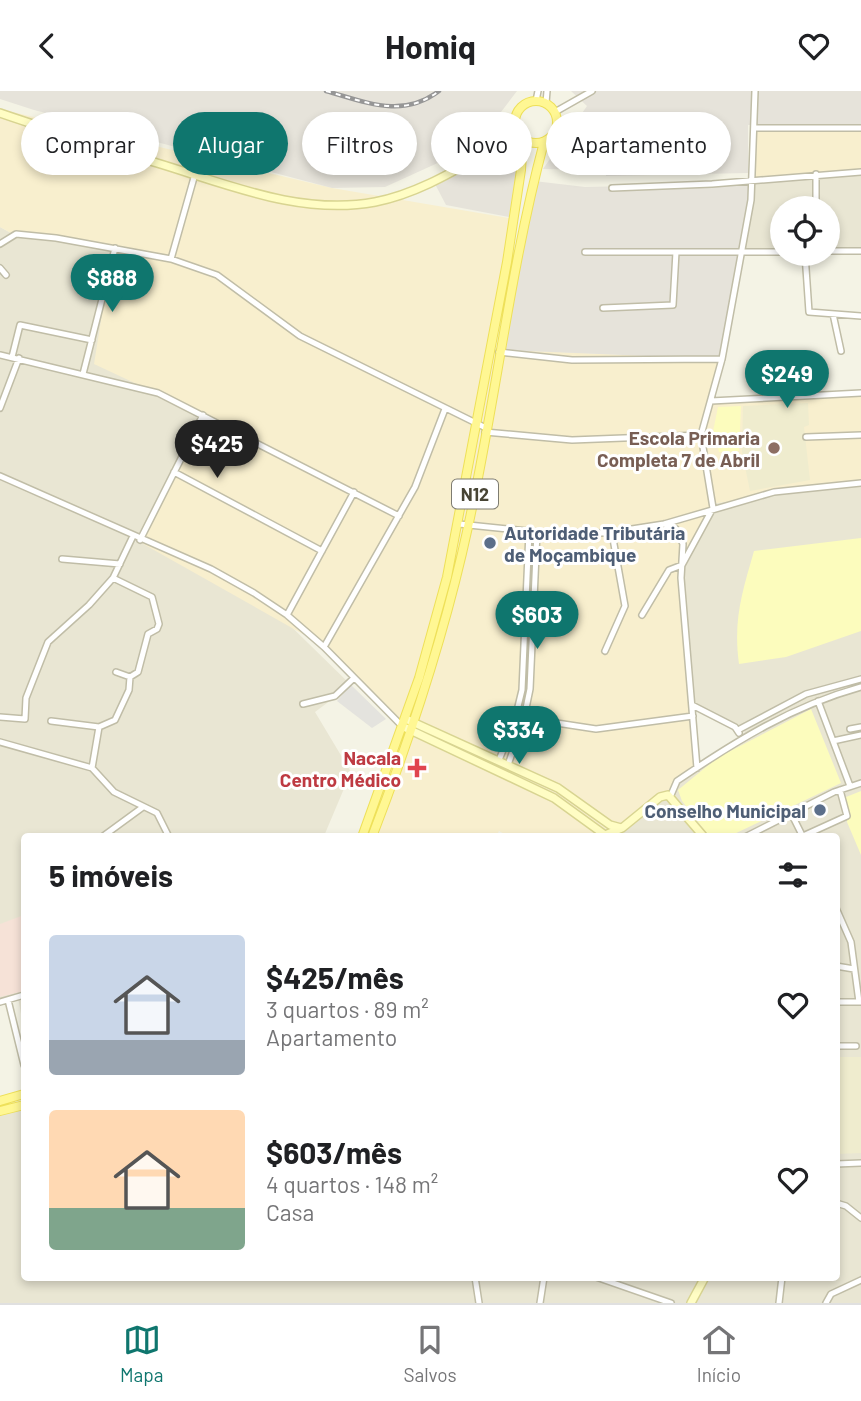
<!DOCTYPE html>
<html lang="pt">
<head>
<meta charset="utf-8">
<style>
	:root { --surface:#fff; --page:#f2f2f2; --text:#202124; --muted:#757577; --line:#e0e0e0; --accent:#0f766e }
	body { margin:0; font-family:Barlow,sans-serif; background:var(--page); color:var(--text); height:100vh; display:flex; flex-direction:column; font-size:26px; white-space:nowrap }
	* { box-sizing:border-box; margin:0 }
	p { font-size:23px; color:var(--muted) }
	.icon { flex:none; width:38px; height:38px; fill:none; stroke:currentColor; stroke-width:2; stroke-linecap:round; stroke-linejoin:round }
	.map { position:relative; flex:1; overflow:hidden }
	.details { position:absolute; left:21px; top:742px; width:819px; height:448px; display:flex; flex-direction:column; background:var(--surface); border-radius:7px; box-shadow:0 4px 10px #0003 }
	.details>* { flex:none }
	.hud { position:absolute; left:21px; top:21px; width:819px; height:63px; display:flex; gap:14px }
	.buttons { position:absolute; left:770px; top:105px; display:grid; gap:14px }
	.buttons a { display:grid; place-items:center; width:70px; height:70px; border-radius:50%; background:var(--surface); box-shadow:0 4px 10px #0003; font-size:35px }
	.price { position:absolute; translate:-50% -60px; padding:0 16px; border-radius:24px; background:var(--accent); color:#fff; font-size:23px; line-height:46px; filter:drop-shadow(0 2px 4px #0008) }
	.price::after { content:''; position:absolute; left:50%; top:42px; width:21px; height:16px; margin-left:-10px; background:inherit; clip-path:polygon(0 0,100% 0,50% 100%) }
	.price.active { background:#222; color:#fff }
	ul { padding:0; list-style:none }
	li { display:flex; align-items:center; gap:21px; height:175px; padding:0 28px }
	li span { display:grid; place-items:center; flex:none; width:196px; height:140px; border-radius:7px; color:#555 }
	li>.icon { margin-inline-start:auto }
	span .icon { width:84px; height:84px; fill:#fffc; stroke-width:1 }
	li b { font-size:30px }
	h2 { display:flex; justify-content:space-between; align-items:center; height:84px; padding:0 28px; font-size:30px }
	.pill { padding:0 24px; border-radius:32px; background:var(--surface); box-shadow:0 4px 10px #0003; font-size:24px; line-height:63px }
	.pill.active { background:var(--accent); color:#fff }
	header { display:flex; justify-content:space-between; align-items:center; height:91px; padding:0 28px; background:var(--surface); font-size:32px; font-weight:700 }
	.dock { display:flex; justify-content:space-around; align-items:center; height:98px; border-top:2px solid var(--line); background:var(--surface); font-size:19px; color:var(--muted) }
	.dock a { display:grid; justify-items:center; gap:4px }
	.dock .active { color:var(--accent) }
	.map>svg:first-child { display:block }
	.residential { fill:#e9e6d3 }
	.commercial { fill:#f8efce }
	.industrial { fill:#e6e3da }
	.education { fill:#efecce }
	.medical { fill:#f6e2d7 }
	.sand { fill:#fcfcbd }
	.parking { fill:#e4e3de }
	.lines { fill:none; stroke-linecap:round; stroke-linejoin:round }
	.street-casing { stroke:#c0bda7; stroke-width:8 }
	.secondary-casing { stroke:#d8d491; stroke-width:10 }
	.primary-casing { stroke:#eee059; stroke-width:10 }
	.street { stroke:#fff; stroke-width:5 }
	.secondary { stroke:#fffdc4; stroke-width:7 }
	.primary { stroke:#fff793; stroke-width:8 }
	.rail-casing { stroke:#969696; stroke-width:4.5 }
	.rail { stroke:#fff; stroke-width:2; stroke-dasharray:5; stroke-linecap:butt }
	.education-dot { fill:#8d6e63; stroke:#fff; stroke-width:2.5 }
	.service-dot { fill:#5c6f8a; stroke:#fff; stroke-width:2.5 }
	.health-dot { fill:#e0444e; stroke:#fff; stroke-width:2.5 }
	.labels { text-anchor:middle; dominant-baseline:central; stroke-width:6; stroke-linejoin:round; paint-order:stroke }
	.shield { fill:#fff; stroke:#7e7c71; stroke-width:2 }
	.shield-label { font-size:18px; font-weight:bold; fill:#474434 }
	.education-label { font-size:19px; font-weight:bold; fill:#785e54; stroke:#fff; text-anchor:end }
	.service-label { font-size:19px; font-weight:bold; fill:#4e5e75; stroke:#fff; text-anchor:start }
	.health-label { font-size:19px; font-weight:bold; fill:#be3a42; stroke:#fff; text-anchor:end }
</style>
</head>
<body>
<header><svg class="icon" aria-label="back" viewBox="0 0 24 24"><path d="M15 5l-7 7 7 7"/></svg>Homiq<svg class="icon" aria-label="heart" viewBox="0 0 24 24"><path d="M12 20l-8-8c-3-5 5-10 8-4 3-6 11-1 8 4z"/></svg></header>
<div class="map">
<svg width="861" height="1212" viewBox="0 0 861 1212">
	<rect width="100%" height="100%" fill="#f4f3e5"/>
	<path class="residential" d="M861 81V159L828 158V117H782V159L744 161 752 92Z
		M0 136 11 142 113 155 203 324 265 510 351 594 315 621 351 681 324 745 24 746V940L18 906 0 911Z
		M851 391H861V1212H0V1023L24 1018V1186H836V746L610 745 745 641 691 612 681 473 711 413Z"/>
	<path class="commercial" d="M0 18 332 97 514 128 491 258 720 268 711 308 861 302V391L711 413 680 474 691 612 700 678 663 704 617 745 510 746 499 740 496 746 373 745 412 643 385 623 324 555 138 450 203 324 94 273 113 155 11 142 0 136Z
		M757 32 861 36V81L752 92Z"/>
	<path class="industrial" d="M0 0H517L475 55 385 96 332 97 34 19 0 8Z
		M571 0H861V36L748 34V82L606 85 605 79 543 78 587 15Z
		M502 57 516 66 518 76 509 126 446 114 435 93Z
		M534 90 585 96 752 92 720 268 500 259Z"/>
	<path class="education" d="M808 312 809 334 804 336 810 389 750 400 742 361 743 315Z
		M836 966H861V1062L837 1063Z"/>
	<path class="medical" d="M24 824V900L0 906V833Z"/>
	<path class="sand" d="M741 315 739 360 719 361 718 357 710 355 718 316Z
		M861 447V540L786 566 739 573C733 529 742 502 754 460Z
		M811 618 841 692 730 745H709L682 710 678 699 717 667Z
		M861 700V764L847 731 846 706Z"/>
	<path class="parking" d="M351 594 386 628 372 637 337 610Z"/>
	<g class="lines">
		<g class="street-casing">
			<path id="street" d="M536 10 538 0
				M546 12 547 0
				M555 21 592 0
				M755 37H861
				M816 83V117
				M612 97 712 93 861 81
				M0 153 16 143 56 147 171 168 217 184 300 245 486 337
				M828 160H861
				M585 161H782
				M805 163 809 221 861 225
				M171 168 195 83
				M0 177 6 184
				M603 217 673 214 676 161
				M833 223 841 260
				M499 261 572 269 722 268
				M0 264 158 302 399 425
				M12 266 20 234 92 249
				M83 283 115 157
				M711 310 861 302
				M0 317 19 267
				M485 341 572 349 701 344
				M806 346 861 344
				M174 381 322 460
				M0 385 211 478 254 502 287 524 324 556 402 635
				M459 433 537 441 606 442 664 433 774 401 861 392
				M664 433 676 438 683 453 681 487 697 677
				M140 449 203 324
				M62 468 120 473
				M113 487 152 506 159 533 157 538 148 543 138 581 130 586
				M287 524 354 401
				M642 524 669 479 682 474 713 417 701 344 722 268 751 109 755 0
				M324 556 415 396 445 318
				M605 560 625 515 612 442
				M818 610 850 695
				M303 613 335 605 354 587
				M692 614 735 636 739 642
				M0 626 25 628 26 607 48 551 89 514 113 487 133 445
				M524 627 596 638 693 625
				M51 630 99 636 92 677
				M99 636 115 629 129 599 130 586 116 581
				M850 638 861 636
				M738 639 806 603 861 588
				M833 650 861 644
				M0 651 92 677 114 701 157 722 169 746
				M499 669 514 632 522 599 529 441
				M508 674 524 627 530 598 537 441
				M671 704 677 690C736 650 792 615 861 596
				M791 722 803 746
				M803 745 847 725 840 699
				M102 746 143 716
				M745 746 834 701 861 692
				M836 817 851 851 859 911
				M836 875 854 878
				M8 909 24 974
				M0 911 24 904
				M836 911H861
				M836 955H856
				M836 1073 861 1072
				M836 1112 846 1115 861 1127
				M475 1186 479 1212
				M596 1186 671 1212
				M540 1212 544 1186
				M779 1212 782 1186
				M826 1212 831 1203 861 1189"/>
		</g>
		<g class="secondary-casing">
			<path id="secondary" d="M0 22C52 40 105 56 157 72 227 93 301 125 375 111 427 101 472 68 519 44
				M408 629 558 697 610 734 621 737
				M406 637 554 707 605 744 622 737 660 706 668 704 704 746
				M691 1212 705 1186"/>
		</g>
		<g class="primary-casing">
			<path id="primary" d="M515 31a21 21 0 1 1 42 0a21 21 0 1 1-42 0Z
				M362 746 419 587 447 486 507 171 521 79 523 48
				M372 746C411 645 445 542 468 436 496 308 510 178 544 51
				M0 1010 24 1003
				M0 1020 24 1014"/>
		</g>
		<use href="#street" class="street"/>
		<use href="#secondary" class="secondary"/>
		<use href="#primary" class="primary"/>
		<g class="rail-casing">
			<path id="rail" d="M326 0C366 11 402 28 439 0"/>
		</g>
		<use href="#rail" class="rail"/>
	</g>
	<circle class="education-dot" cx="774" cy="357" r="7"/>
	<g class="service-dot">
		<circle cx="490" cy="452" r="7"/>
		<circle cx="820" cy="719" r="7"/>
	</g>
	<path class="health-dot" d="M413.5 666.5h7v7h7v7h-7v7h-7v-7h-7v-7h7z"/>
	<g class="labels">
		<rect class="shield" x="452" y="388.5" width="46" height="29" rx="5"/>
		<g class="shield-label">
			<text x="475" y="403">N12</text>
		</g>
		<g class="education-label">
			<text x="760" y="346">Escola Primaria<tspan x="760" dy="22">Completa 7 de Abril</tspan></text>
		</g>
		<g class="service-label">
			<text x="504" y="441">Autoridade Tributária<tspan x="504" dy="22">de Moçambique</tspan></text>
			<text x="806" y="719" text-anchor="end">Conselho Municipal</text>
		</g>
		<g class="health-label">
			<text x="401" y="666">Nacala<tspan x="401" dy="22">Centro Médico</tspan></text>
		</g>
	</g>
</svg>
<div class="buttons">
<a><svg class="icon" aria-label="locate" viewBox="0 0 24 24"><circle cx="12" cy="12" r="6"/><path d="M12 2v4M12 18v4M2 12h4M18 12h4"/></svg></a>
</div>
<b class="price" style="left:112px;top:223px">$888</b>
<b class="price" style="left:787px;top:319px">$249</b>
<b class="price active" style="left:217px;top:389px">$425</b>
<b class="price" style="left:537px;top:560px">$603</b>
<b class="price" style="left:519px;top:675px">$334</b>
<div class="hud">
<a class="pill">Comprar</a>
<a class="pill active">Alugar</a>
<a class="pill">Filtros</a>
<a class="pill">Novo</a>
<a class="pill">Apartamento</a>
</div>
<section class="details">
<h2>5 imóveis<svg class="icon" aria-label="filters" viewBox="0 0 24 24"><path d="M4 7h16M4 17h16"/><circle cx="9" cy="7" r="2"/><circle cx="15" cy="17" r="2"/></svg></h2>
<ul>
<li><span style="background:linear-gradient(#c9d6e8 75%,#9aa5b1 0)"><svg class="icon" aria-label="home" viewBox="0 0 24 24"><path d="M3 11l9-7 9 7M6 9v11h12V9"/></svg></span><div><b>$425/mês</b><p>3 quartos · 89 m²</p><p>Apartamento</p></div><svg class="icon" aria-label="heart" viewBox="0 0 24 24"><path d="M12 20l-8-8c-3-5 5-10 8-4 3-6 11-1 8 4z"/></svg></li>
<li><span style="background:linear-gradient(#ffd9b3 70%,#7fa58c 0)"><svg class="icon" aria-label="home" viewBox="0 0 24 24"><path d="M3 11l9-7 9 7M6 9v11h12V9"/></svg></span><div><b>$603/mês</b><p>4 quartos · 148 m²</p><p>Casa</p></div><svg class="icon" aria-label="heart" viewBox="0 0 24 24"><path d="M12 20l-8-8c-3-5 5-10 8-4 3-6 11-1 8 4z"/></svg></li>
</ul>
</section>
</div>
<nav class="dock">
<a class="active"><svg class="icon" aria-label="map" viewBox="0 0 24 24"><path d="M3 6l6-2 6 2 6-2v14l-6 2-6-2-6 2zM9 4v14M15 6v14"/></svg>Mapa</a>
<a><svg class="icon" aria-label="saved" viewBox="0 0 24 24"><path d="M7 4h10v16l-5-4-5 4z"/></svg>Salvos</a>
<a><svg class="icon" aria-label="home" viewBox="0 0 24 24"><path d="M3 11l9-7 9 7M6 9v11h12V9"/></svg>Início</a>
</nav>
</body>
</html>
